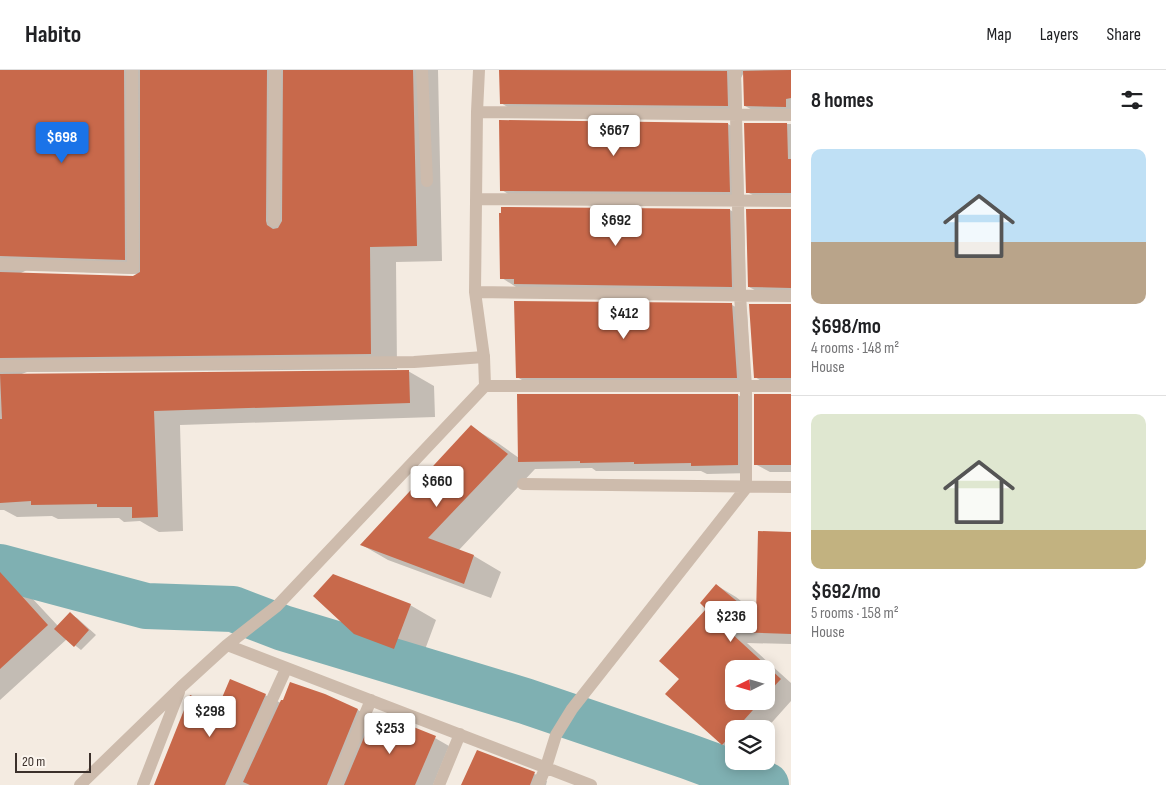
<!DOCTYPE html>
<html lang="en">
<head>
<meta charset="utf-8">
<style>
	:root { --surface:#fff; --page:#f6f6f6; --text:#202124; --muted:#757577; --line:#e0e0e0; --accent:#1a73e8 }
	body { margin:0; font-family:"Sofia Sans Condensed",sans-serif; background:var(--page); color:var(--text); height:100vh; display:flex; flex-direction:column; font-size:19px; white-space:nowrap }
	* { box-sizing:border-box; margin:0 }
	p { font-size:16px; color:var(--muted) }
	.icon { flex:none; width:28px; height:28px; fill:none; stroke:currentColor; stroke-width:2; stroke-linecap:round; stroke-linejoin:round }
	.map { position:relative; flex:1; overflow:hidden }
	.side { display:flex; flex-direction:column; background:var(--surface); width:375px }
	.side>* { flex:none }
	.needle { width:32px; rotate:265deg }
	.buttons { position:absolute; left:725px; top:590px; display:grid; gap:10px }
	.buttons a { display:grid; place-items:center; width:50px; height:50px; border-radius:10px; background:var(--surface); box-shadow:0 2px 12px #0003; font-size:25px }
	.scale { position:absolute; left:15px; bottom:12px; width:76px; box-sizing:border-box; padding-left:5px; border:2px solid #3b302b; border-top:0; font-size:14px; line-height:18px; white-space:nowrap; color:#3b302b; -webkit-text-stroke:4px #fbf5ee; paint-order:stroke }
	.price { position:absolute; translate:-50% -42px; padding:0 11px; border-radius:5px; background:#fff; color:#222; font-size:16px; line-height:32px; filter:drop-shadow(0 1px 2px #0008) }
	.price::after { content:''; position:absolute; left:50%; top:30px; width:15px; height:11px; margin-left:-8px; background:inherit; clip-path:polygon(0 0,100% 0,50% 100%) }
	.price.selected { background:var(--accent); color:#fff }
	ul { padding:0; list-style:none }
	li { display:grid; align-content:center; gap:10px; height:265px; padding:0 20px }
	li+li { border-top:1px solid var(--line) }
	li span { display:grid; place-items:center; height:155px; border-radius:10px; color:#555 }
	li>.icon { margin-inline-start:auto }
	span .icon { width:90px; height:90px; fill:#fffc; stroke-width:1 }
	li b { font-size:21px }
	h2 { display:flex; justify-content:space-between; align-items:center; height:60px; padding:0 20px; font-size:21px }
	header { display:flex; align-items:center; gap:30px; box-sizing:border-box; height:70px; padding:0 25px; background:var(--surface); border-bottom:1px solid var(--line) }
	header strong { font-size:24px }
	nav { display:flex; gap:28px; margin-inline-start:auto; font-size:18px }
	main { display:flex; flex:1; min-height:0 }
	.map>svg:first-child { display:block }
	.shadow { fill:#0003; fill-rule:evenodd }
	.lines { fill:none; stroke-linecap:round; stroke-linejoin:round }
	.river { stroke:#7fb0b2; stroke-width:46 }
	.building { fill:#c8694b }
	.lane { stroke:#cdbbac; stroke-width:12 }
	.street { stroke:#cdbbac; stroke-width:12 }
</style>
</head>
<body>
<header>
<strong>Habito</strong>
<nav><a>Map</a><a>Layers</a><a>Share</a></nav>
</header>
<main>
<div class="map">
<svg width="791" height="715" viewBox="0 0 791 715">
	<rect width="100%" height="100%" fill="#f4ebe1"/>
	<path class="shadow" d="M0 0H438L442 191 396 192 397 299 27 302 19 305 408 301 434 316 435 347 180 355 183 461 159 462 140 451 124 452 119 448 58 449 52 446 17 447 4 440H0ZM27 200 140 204 133 207 19 204Z
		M501 0H791V44H760L745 36 744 2 741 8 742 44 516 42 501 33Z
		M728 54 742 62 744 130 516 129 502 120Z
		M746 54H791V130H762L747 122Z
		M730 140 744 148 746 225 516 217 502 208Z
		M791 140V225H764L749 217Z
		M732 235 747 243 751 316H532L517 307Z
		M791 235V316H769L755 307Z
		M738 325 752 334V403L707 404 701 401H596L592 398 535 399 458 481 474 486 501 502 491 528 388 490 362 475 471 357 498 373 519 388Z
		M791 325V402H770L755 394Z
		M791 463V574L747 573 791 613V631L766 659H734V681L722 674 680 609 716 515 736 527 757 544ZM734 599H766V631H734Z
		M10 514 31 527 58 556 70 544 77 548 96 565 81 580 67 569 0 630V524Z
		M410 535 436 550 420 593 381 578 355 563Z
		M265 625 281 633 324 626 358 640 373 649 435 668 449 676 433 715H155L219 639Z
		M533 703 547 711 546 715H462Z"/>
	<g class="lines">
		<path class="river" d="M0 497 146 536 233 539 283 558 525 631 687 686 766 715"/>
	</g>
	<path class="building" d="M0 0H124L125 190 0 186Z
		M140 0H267L266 151 267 155 273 159 278 158 282 151 283 0H413L417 176 370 177 371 284 0 288V202L133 206 140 202Z
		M499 0 727 1 728 36 500 34Z
		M791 0V28L786 29V37L744 36 743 1Z
		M499 50 728 53 730 122 500 121Z
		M744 53H787L788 89H791V123H746Z
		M501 137 730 139 732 217 514 214V209H500L499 143H501Z
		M746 139H791V218L748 217Z
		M514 231 732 233 737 308H516Z
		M749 234H791V308H754Z
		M409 300 410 333 154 341 158 447 132 448V437H97V434L31 435V431L0 433V349H2L0 304Z
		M517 324H738V395L691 396V393L634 394V392L580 393V391L518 392Z
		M754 324H791V395H754Z
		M471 355 508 384 428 468 474 485 464 514 360 475Z
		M758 461 791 462V564L730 562 781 609 766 625V599H734V631H761L736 659H734V662L722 675 665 624 679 609 659 591 706 539 700 533 716 514 756 547Z
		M0 502 48 555 0 599Z
		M333 504 411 534 394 579 354 564 313 526Z
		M70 542 89 560 74 577 54 559Z
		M230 609 266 624 225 715H154L190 625 218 637Z
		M290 612 325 624 358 639 327 715H250L243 712 281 630H283Z
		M378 645 410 659 411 656 436 666 415 715H344L373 646 377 647Z
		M477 680 535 702 530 715H461Z"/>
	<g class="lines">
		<path class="lane" d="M422 0 427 111
			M274 151 275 0
			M0 194 133 198 132 0
			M0 296 414 292 484 287"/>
		<path class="street" d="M477 42 791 45
			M476 129 791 131
			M475 222 791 226
			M485 316H791
			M523 414 791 417
			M227 575 591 715
			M80 715 181 617 227 575 277 536 485 316 484 287 475 222 477 42 479 0
			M143 715 179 622
			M233 715 286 599
			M335 715 371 630
			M439 715 460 664
			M538 715 546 697 556 665 572 639 746 418V317L740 225 735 0"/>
	</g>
</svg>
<div class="buttons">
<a><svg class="needle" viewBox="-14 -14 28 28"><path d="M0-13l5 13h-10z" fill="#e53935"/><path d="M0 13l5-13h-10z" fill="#757577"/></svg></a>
<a><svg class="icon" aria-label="layers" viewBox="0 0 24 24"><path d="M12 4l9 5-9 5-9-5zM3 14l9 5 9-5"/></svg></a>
</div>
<div class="scale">20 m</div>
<b class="price" style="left:614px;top:87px">$667</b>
<b class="price selected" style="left:62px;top:94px">$698</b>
<b class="price" style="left:616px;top:177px">$692</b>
<b class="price" style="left:624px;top:270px">$412</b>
<b class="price" style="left:437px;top:438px">$660</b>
<b class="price" style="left:731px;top:573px">$236</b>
<b class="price" style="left:210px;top:668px">$298</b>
<b class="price" style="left:390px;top:685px">$253</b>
</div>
<section class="side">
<h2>8 homes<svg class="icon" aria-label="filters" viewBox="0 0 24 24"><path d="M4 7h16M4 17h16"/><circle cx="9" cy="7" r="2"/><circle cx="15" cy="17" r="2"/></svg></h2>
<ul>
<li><span style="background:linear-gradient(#bfe0f5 60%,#b9a48a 0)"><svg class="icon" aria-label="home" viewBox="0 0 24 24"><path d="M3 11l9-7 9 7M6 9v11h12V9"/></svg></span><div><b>$698/mo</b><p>4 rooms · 148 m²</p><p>House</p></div></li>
<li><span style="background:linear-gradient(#dfe7d0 75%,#c2b280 0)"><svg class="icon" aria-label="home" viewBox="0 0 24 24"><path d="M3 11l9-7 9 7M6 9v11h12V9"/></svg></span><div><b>$692/mo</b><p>5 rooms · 158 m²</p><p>House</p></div></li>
</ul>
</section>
</main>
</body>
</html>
